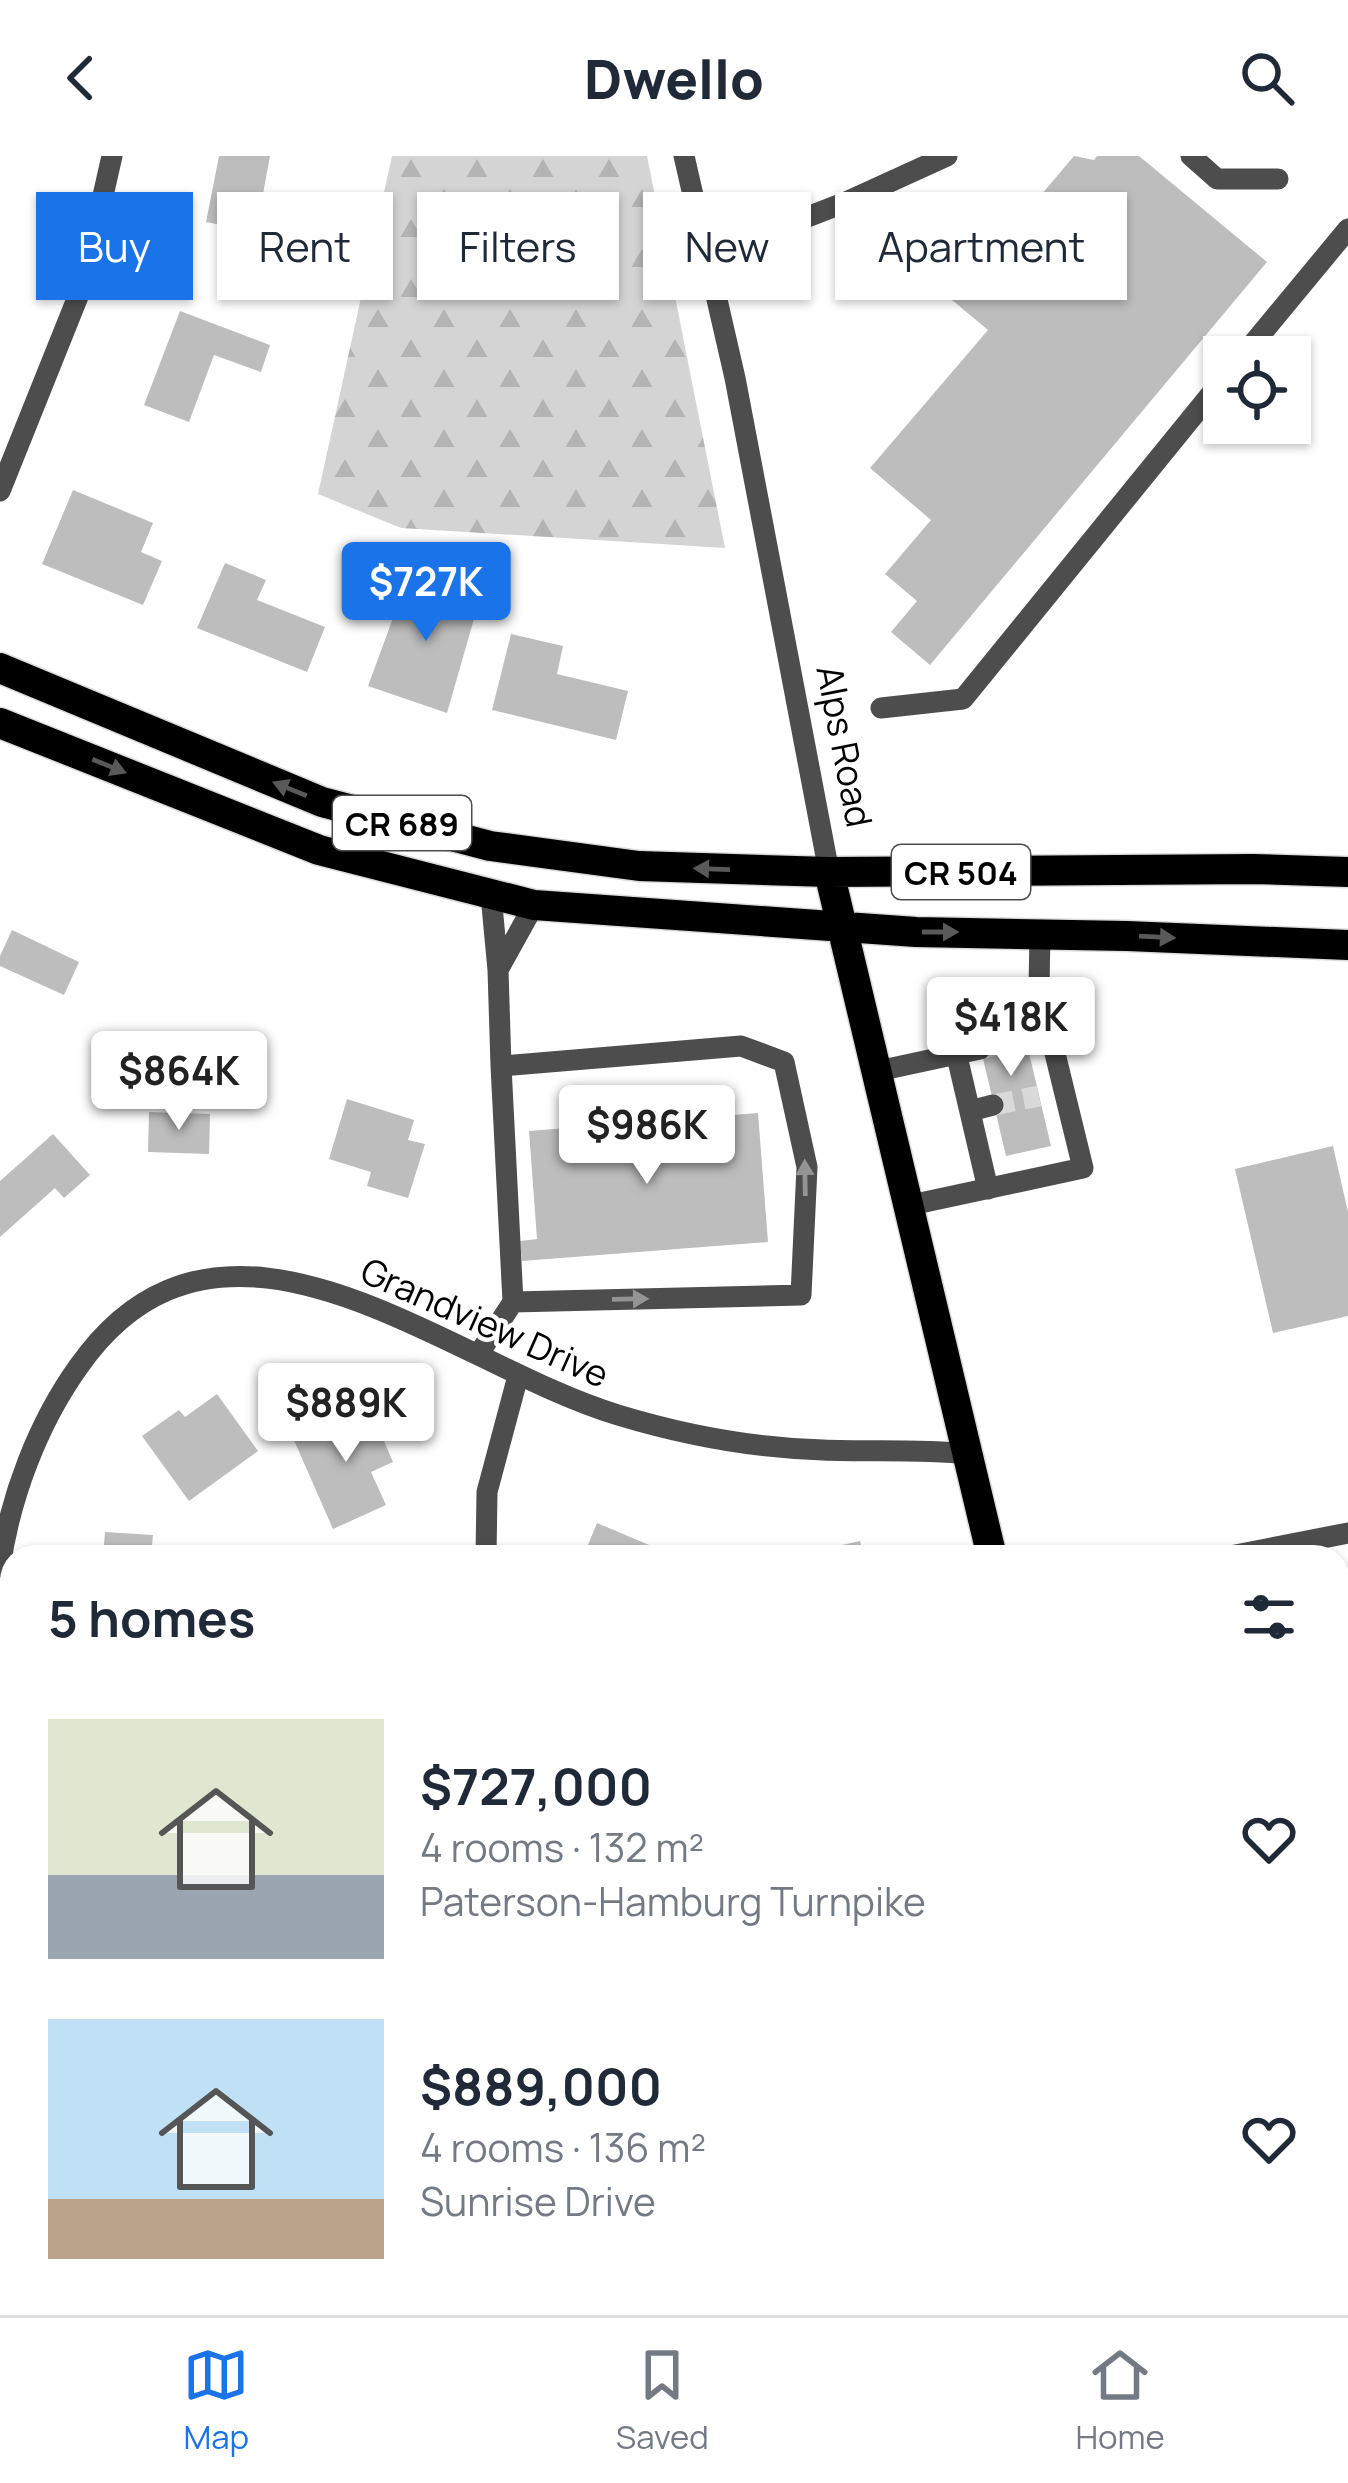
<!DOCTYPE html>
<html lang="en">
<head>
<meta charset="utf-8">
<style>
	:root { --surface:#fff; --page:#f2f2f3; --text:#1f2937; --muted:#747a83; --line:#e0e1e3; --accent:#1a73e8 }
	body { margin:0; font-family:Manrope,sans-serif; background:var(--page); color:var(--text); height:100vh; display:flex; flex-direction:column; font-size:45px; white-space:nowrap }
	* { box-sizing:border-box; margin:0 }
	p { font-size:39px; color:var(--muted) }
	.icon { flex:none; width:66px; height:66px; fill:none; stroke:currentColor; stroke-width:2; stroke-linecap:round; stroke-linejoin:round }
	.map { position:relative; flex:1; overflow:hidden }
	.details { position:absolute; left:0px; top:1389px; width:1350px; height:771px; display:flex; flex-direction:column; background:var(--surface); border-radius:36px 36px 0 0; box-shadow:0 3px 9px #0004 }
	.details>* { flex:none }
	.banner { position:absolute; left:36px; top:36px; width:1278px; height:108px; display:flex; gap:24px }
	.fabs { position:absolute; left:1203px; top:180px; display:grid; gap:24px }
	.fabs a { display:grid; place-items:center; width:108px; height:108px; border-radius:0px; background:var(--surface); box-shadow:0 3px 9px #0004; font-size:60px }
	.price { position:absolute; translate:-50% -102px; padding:0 27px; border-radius:12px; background:#fff; color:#222; font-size:39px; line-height:78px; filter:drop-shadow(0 3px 6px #0008) }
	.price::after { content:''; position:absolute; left:50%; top:72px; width:36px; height:27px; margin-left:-18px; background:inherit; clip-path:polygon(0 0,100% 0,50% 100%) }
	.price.active { background:var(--accent); color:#fff }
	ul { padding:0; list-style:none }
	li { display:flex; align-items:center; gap:36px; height:300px; padding:0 48px }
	li span { display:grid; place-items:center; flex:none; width:336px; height:240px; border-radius:0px; color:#555 }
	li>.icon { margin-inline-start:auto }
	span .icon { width:144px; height:144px; fill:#fffc; stroke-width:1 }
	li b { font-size:51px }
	h2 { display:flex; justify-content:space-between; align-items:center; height:144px; padding:0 48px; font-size:51px }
	.tag { padding:0 42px; border-radius:0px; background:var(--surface); box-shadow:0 3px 9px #0004; font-size:42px; line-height:108px }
	.tag.active { background:var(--accent); color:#fff }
	header { display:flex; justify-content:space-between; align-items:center; height:156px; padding:0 48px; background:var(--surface); font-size:54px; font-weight:800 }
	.dock { display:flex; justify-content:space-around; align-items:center; height:168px; border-top:3px solid var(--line); background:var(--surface); font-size:33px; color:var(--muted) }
	.dock a { display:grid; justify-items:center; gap:6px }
	.dock .active { color:var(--accent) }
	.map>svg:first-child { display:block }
	.green { fill:#d4d4d4 }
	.forest { fill:url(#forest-firs) }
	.building { fill:#bdbdbd }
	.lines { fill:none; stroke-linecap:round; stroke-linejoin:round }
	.minor-tunnel { stroke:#d9d9d9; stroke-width:21; stroke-dasharray:21 10; stroke-linecap:butt }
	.major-casing { stroke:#dbdbdb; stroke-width:33 }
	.minor { stroke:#4d4d4d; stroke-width:21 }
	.major { stroke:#000; stroke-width:30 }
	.oneway { fill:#595959 }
	.oneway2 { fill:#949494 }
	.labels { text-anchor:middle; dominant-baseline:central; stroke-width:9; stroke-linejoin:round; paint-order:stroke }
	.shield { fill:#fff; stroke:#4c4c4c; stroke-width:3 }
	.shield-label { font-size:33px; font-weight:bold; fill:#000 }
	.street-label { font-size:36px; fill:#000; stroke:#fff }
</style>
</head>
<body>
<header><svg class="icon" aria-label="back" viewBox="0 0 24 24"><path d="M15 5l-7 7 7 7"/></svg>Dwello<svg class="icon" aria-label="search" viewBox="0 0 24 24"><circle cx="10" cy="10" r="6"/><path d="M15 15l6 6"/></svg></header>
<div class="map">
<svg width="1348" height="2159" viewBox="0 0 1348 2159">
	<defs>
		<pattern id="forest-firs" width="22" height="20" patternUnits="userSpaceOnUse" patternTransform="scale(3)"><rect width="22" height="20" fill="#d4d4d4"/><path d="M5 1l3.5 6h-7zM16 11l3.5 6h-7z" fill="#b4b4b4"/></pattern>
	</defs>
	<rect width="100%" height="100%" fill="#fff"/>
	<path class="green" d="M1348 1423V1741L1338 1684V1425Z
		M1348 1941V2159H1263L1260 2148H1338V1944Z"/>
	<path class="forest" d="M392 0H647L725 392 401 372 318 338Z"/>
	<path class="building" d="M219 0H270L256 76 206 66Z
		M1074 0 1094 4 1097 0H1139L1267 106 930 509 891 476 917 445 885 418 931 364 870 312 988 174 952 144Z
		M180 155 270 189 261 216 214 199 189 266 144 249Z
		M73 334 153 367 141 396 162 405 143 449 42 408Z
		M225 407 266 424 257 444 325 471 307 516 197 472Z
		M437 423 480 442 447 557 368 530 407 424 434 433Z
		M511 478 563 490 557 518 628 535 616 584 492 554Z
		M12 774 79 806 64 839 0 810V800Z
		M1017 846 1051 990 1006 1000 972 856Z
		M347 943 414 964 408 984 425 988 408 1042 367 1030 371 1016 329 1003Z
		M149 956 210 958 209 998 148 996Z
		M758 957 768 1086 522 1105 520 1085 537 1083 529 975Z
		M53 978 90 1019 64 1042 55 1032 0 1081V1025Z
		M1333 990 1348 1056V1160L1273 1177 1235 1013Z
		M217 1238 258 1295 189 1345 142 1280 179 1254 185 1261Z
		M368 1248 393 1306 371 1316 386 1349 333 1373 293 1282Z
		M597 1367 661 1394 658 1401H583Z
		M105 1376 153 1379 151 1401H103Z
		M860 1385 864 1401H797V1399Z
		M507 2148H549L552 2159H468Z
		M1040 2148 1043 2159H1002V2157Z"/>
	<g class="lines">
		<path class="minor-tunnel" d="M980 893 1026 883
			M993 949 1039 940"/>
		<g class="major-casing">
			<path id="major" d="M0 512 322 646 490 690 639 710 829 716 1253 713 1348 716
				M0 567 319 694 534 749 916 776 1127 780 1348 789
				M829 716 992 1401
				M1167 2148 1170 2159"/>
		</g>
		<path class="minor" d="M684 0 735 222 829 716
			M1191 0 1217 23H1278
			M707 100 846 46 947 0
			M1242 201 1348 73
			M0 335 83 128 112 0
			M881 552 963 543 1224 222
			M491 739 498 814 534 749
			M498 814 501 910
			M878 915 980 893
			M970 955 993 949
			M988 1033 945 849 1039 832
			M911 1049 1083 1012 1039 832 1040 777
			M478 1199 513 1146 501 910 741 890 784 906 807 1011 801 1139 513 1146
			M486 1401 487 1336 518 1220
			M1225 1401 1348 1377
			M0 1411C10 1341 38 1267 79 1210 223 1005 450 1209 618 1259 684 1279 753 1292 823 1294 871 1296 919 1293 968 1298
			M0 1526 12 1584
			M0 2086 12 2053
			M656 2148 659 2159"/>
		<use href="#major" class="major"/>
	</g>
	<defs><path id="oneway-solid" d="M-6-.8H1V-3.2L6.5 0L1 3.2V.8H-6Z" transform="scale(3)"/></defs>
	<g class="oneway">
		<use href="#oneway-solid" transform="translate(109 610) rotate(22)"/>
		<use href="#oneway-solid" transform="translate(290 633) rotate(-158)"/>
		<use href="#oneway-solid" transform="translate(712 713) rotate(-178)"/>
		<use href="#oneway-solid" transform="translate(940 776)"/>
		<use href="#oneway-solid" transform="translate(1157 781) rotate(3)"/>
	</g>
	<g class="oneway2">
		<use href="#oneway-solid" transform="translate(805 1022) rotate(-91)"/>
		<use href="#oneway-solid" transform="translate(630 1143) rotate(-1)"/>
	</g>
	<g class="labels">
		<g class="shield">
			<rect x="333" y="640" width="138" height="54" rx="9"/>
			<rect x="892" y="689" width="138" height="54" rx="9"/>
		</g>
		<g class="shield-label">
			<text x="402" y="667">CR 689</text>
			<text x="961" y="716">CR 504</text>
		</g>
		<g class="street-label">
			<text transform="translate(845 590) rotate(79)">Alps Road</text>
			<text transform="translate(485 1166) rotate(24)">Grandview Drive</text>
		</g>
	</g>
</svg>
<div class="fabs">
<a><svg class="icon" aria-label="locate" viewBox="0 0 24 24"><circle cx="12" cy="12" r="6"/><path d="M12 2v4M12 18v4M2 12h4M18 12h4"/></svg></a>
</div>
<b class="price active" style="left:426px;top:488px">$727K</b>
<b class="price" style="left:1011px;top:923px">$418K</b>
<b class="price" style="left:179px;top:977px">$864K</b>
<b class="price" style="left:647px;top:1031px">$986K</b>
<b class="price" style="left:346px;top:1309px">$889K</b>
<div class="banner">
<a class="tag active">Buy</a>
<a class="tag">Rent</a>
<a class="tag">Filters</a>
<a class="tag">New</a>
<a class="tag">Apartment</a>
</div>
<section class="details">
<h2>5 homes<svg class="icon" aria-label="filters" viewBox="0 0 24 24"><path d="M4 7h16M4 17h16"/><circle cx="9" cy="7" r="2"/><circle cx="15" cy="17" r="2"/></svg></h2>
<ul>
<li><span style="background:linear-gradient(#dfe7d0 65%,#9aa5b1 0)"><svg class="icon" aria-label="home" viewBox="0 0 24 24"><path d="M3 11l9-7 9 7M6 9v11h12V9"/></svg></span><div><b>$727,000</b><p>4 rooms · 132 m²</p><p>Paterson-Hamburg Turnpike</p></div><svg class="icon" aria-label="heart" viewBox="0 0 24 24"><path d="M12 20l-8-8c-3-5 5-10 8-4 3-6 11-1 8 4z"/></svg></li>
<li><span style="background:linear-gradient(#bfe0f5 75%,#b9a48a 0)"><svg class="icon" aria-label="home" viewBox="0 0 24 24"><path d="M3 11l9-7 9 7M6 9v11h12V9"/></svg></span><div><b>$889,000</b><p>4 rooms · 136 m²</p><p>Sunrise Drive</p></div><svg class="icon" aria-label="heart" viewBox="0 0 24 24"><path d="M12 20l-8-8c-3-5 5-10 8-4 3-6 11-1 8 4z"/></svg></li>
</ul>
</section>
</div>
<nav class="dock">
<a class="active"><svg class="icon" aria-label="map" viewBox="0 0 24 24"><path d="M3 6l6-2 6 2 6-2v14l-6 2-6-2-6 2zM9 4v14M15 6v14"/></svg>Map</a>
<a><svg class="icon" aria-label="saved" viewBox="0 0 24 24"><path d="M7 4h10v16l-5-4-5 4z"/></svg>Saved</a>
<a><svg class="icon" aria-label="home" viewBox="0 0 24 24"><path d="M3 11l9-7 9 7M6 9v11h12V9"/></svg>Home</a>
</nav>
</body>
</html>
